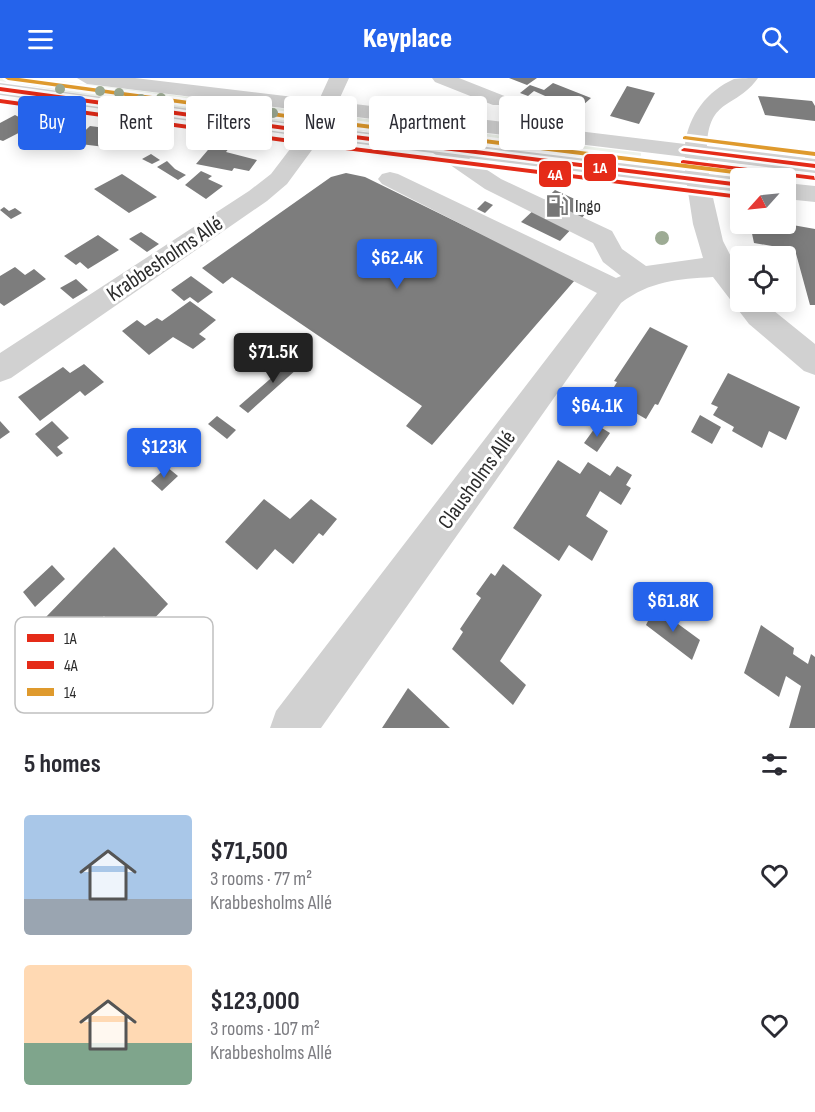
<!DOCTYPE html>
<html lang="en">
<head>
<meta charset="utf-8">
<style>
	:root { --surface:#fff; --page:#f7f7f7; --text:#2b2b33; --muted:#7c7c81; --accent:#2563eb }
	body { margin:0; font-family:"Sofia Sans Condensed",sans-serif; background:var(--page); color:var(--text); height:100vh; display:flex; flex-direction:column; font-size:22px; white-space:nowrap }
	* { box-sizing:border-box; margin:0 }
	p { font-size:20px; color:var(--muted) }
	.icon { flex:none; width:33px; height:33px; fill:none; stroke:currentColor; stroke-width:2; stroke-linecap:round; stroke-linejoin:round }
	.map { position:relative; height:650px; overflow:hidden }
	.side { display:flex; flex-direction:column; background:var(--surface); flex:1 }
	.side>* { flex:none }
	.top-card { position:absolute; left:18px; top:18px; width:780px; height:54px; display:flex; gap:12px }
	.needle { width:39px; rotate:243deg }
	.buttons { position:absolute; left:730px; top:90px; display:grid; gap:12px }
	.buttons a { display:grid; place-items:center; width:66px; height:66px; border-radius:6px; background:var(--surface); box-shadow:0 3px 15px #0003; font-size:30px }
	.price { position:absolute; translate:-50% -51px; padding:0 14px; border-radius:6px; background:var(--accent); color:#fff; font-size:20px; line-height:39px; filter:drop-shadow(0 2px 3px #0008) }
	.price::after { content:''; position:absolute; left:50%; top:36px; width:18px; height:14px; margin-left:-9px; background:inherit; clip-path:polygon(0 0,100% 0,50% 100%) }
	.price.selected { background:#222; color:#fff }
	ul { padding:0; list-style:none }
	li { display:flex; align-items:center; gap:18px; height:150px; padding:0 24px }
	li span { display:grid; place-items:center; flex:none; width:168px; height:120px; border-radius:6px; color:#555 }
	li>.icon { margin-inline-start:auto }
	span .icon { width:72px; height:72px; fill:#fffc; stroke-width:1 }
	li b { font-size:26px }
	h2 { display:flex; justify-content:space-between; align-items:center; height:72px; padding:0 24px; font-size:26px }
	.tag { padding:0 21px; border-radius:6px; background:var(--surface); box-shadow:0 3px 15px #0003; font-size:21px; line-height:54px }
	.tag.selected { background:var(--accent); color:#fff }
	header { display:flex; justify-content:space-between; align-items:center; height:78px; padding:0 24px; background:var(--accent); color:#fff; font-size:27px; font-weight:800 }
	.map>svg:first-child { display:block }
	.green { fill:#eef3eb }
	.building { fill:#7d7d7d }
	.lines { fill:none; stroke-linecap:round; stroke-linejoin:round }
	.minor { fill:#d1d1d1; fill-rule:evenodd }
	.bus-1-casing { stroke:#fff; stroke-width:5 }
	.bus-2-casing { stroke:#fff; stroke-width:5 }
	.bus-3-casing { stroke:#fff; stroke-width:5 }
	.bus-1 { fill:#e52b18; fill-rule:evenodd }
	.bus-2 { fill:#e52b18; fill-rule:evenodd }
	.bus-3 { fill:#df9a2d; fill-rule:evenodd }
	.tree { fill:#9dab94 }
	.labels { text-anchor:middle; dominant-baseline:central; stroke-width:6; stroke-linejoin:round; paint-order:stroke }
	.far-poi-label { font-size:18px; fill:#2c2c2c; stroke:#fff; text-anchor:start }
	.street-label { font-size:22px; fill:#2c2c2c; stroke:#fff }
	.key { fill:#fff; stroke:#c0c0c0; stroke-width:1.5 }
	.key-label { font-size:16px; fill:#2c2c2c }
	.line-badge { stroke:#fff; stroke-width:2 }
	.badge-label { font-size:16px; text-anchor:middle; font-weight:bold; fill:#fff }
</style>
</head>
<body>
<header><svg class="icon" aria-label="menu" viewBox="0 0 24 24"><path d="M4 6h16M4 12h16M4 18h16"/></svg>Keyplace<svg class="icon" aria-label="search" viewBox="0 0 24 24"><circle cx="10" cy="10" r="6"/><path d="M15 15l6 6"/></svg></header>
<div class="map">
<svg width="815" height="650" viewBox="0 0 815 650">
	<rect width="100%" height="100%" fill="#fff"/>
	<path class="green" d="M0 0H36L641 75V80C574 72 508 68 442 61 294 47 146 27 0 3Z"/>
	<path class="building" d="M509 0H537L527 7Z
		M553 5 591 20 574 35 571 33 563 40 541 31 554 22 534 13 528 18 520 15 530 7 544 12Z
		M627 8 655 15 639 46 610 38Z
		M758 18 812 23 815 28V43L765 37Z
		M15 37 34 47 3 63 0 62V45Z
		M90 48 122 52 118 56 124 57 105 69 72 65Z
		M213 66 230 69 226 74 257 82 249 93 234 90 232 93 196 86Z
		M151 76 160 82 152 86 142 81Z
		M167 83 175 91 186 97 178 102 157 89Z
		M201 93 212 98 208 101 223 108 206 121 185 107Z
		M346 95 365 99 575 202 432 367 406 348 422 328 232 199 223 206 202 190 331 99Z
		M122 96 157 119 129 135 94 111Z
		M555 112 592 129 560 163 521 144Z
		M485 123 493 127 485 135 477 131Z
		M4 129 9 133 15 130 22 135 11 141 0 132Z
		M750 146H787L815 151V227H810L795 172 754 165Z
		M141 154 159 166 147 174 129 161Z
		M98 157 119 172 88 191 80 184 76 187 64 178Z
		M15 189 25 197 34 191 46 201 4 228 0 225V198Z
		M191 198 213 214 198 225 190 219 184 223 171 212Z
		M76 201 88 212 73 221 60 210Z
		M190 223 216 242 199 256 206 261 193 271 173 259 149 277 122 253 137 242 145 248 157 240 162 243Z
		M650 249 688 268 658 327 655 326 646 341 608 319 617 304 614 303Z
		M299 276 307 282 248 335 239 328Z
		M84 286 104 304 85 318 80 313 40 343 18 319 63 289 70 295Z
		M728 295 800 329 786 362 769 353 762 370 732 353 734 349 713 337 718 329 711 326Z
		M700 337 721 349 712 366 691 354Z
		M217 338 236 352 227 361 208 346Z
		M0 343 10 354 0 361Z
		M52 343 69 360 57 369 63 375 57 379 35 356Z
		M597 347 610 355 597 374 584 365Z
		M558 382 580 396 588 384 610 398 617 388 632 397 626 407 631 410 621 427 600 413 586 438 608 453 592 483 569 467 559 483 513 450Z
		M167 389 178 398 162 413 151 403Z
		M264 421 290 441 311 421 337 441 323 458 319 455 293 486 275 471 257 492 225 464Z
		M114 469 168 526 129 567 104 538 90 551 95 557 75 577 45 540Z
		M503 486 542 517 500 583 526 607 513 627 452 571 463 554 460 551 481 520 476 516 491 495 495 498Z
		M52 487 65 501 35 529 23 514Z
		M655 529 700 562 692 582 646 547Z
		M761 547 794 570 793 576 808 586 811 576 815 579V650H789L801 608 786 598 779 619 744 595Z
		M408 610 450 650H382Z"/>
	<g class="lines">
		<path class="minor" d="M77 0H135L319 22 329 0H349L338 24 685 66C689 37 707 13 734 1 740 0 751 0 758 0 736 31 709 19 707 68L815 81V95L708 82 709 96 744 100H741V114L711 111 723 163 741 198V224H763L815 266V297L804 293 749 246 713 199C678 201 650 203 621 225L321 650H270L276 633 597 215 382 106 378 101 382 96 390 94 398 96 616 200 621 198 603 184 593 165 485 111 433 75 320 61 287 106 267 123 11 300 0 304V275L249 113 271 96 300 58 0 17V5L314 48 685 93V79L87 6ZM469 80 687 107 693 146 703 180 646 188 622 171 612 153 501 101Z
			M432 0H459L507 19 510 23 507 27H493L435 4Z
			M786 105 815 108V124L786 121Z"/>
		<g class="bus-1-casing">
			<path id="bus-1" d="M0 9 314 52 741 105V109L314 56 0 13Z
				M684 70 815 86V90L682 73 681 72Z"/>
		</g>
		<g class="bus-2-casing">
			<path id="bus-2" d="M0 21 313 64 740 117 741 121 313 68 0 25Z
				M683 82 814 98 815 102 681 85V83Z"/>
		</g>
		<g class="bus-3-casing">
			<path id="bus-3" d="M5 0H19L316 40 742 93 745 95 742 97 316 44 8 2Z
				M685 58 815 74V78L683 61V59Z"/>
		</g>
		<use href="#bus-1" class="bus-1"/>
		<use href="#bus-2" class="bus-2"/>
		<use href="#bus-3" class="bus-3"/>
	</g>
	<g class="tree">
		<circle cx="60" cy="11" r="5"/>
		<circle cx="100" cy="13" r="5"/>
		<circle cx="119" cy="15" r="5"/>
		<circle cx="161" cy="20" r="5"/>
		<circle cx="141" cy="21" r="5"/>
		<circle cx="201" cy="26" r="5"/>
		<circle cx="248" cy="30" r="5"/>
		<circle cx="228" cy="31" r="5"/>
		<circle cx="273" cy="35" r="5"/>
		<circle cx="292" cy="35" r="5"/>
		<circle cx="318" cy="41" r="6"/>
		<circle cx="338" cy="41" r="6"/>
		<circle cx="396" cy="49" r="6"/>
		<circle cx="428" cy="53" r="6"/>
		<circle cx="469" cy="59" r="6"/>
		<circle cx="662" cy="160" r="7"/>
	</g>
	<defs>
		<g id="fuel-bare" transform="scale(1.8)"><path d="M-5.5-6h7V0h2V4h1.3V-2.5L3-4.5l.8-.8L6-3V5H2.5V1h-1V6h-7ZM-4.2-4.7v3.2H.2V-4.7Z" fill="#767676" stroke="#fff" stroke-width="2.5" paint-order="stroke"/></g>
	</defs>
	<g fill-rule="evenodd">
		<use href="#fuel-bare" x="557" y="128"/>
	</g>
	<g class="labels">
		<g class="far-poi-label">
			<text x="575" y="128">Ingo</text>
		</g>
		<g class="street-label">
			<text transform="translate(165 181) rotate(-34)">Krabbesholms Allé</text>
			<text transform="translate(477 402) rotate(-54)">Clausholms Allé</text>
		</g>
	</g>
	<rect x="15" y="539" width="198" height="96" rx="9" class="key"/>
	<rect x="27" y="556" width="27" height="8" fill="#e52b18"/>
	<rect x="27" y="583" width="27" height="8" fill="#e52b18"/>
	<rect x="27" y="610" width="27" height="8" fill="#df9a2d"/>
	<g class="key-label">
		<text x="64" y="566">1A</text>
		<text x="64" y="593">4A</text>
		<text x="64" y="620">14</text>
	</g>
	<g class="line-badge">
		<rect x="583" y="75" width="34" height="29" rx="6" fill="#e52b18"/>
		<rect x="538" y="82" width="34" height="28" rx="6" fill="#e52b18"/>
	</g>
	<g class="badge-label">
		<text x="600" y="95">1A</text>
		<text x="555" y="102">4A</text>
	</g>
</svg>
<div class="buttons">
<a><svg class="needle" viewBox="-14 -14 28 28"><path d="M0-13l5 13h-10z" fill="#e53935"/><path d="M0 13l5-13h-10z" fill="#7c7c81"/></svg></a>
<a><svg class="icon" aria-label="locate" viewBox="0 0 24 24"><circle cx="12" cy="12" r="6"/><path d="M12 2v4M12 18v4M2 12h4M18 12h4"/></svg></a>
</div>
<b class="price" style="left:397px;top:212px">$62.4K</b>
<b class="price selected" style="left:273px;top:306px">$71.5K</b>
<b class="price" style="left:597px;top:360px">$64.1K</b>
<b class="price" style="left:164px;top:401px">$123K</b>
<b class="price" style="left:673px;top:555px">$61.8K</b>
<div class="top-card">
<a class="tag selected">Buy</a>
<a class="tag">Rent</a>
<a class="tag">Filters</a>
<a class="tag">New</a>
<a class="tag">Apartment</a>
<a class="tag">House</a>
</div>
</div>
<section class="side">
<h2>5 homes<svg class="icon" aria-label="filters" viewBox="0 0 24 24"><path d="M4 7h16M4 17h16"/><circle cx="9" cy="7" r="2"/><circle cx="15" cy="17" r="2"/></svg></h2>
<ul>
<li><span style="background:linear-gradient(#a9c7e8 70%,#9aa5b1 0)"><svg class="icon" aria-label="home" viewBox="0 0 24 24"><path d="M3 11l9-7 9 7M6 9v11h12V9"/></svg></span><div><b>$71,500</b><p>3 rooms · 77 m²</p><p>Krabbesholms Allé</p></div><svg class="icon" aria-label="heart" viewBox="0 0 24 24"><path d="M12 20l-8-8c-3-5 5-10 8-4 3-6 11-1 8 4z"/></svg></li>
<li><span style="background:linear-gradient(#ffd9b3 65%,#7fa58c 0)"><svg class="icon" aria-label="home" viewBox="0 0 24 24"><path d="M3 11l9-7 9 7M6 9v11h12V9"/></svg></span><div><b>$123,000</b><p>3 rooms · 107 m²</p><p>Krabbesholms Allé</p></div><svg class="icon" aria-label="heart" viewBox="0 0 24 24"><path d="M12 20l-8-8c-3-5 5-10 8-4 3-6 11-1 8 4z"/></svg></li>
</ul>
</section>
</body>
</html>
